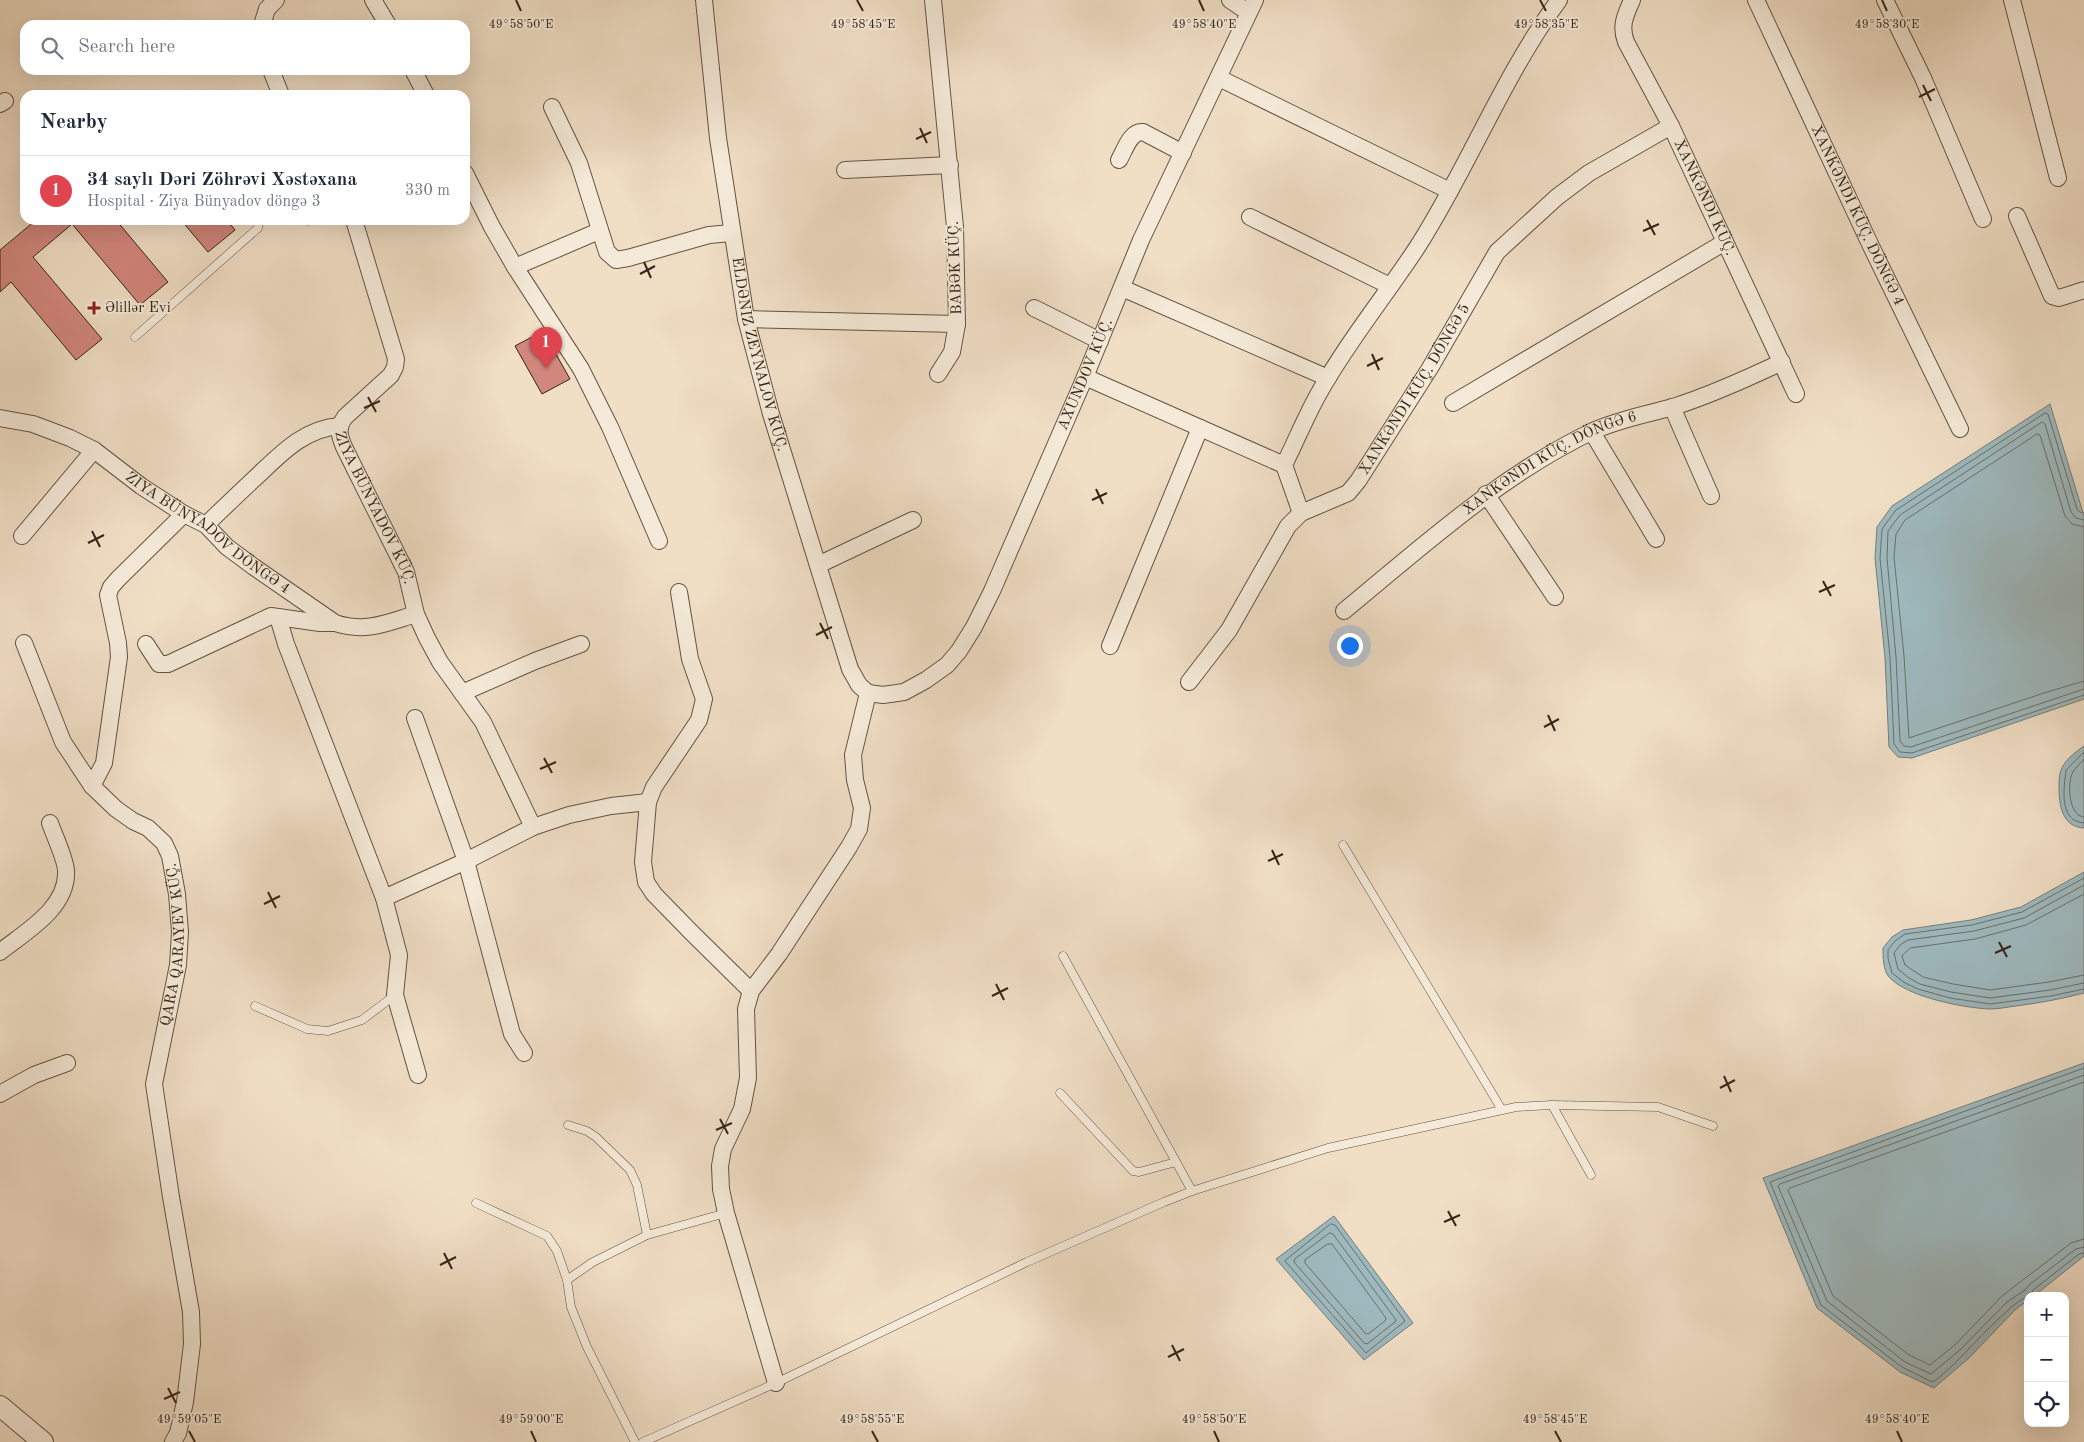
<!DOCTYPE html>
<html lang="en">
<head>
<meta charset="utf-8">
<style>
  :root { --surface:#fff; --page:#f2f2f3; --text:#1f2937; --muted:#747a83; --line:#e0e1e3; --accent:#8f2418 }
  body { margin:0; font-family:"Old Standard TT",serif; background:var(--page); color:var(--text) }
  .controls { position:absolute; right:15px; bottom:15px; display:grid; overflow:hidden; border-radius:10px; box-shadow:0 5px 20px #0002 }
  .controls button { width:45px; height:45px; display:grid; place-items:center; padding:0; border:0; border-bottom:1px solid var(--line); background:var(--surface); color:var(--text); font:25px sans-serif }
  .you { position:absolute; left:1349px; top:645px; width:18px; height:18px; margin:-12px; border:4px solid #fff; border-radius:50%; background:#1a73e8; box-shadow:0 0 0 8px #1a73e833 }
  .badge { display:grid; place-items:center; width:32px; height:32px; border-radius:50%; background:var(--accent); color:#fff; font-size:16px; font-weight:700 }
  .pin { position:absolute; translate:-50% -41px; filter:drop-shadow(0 1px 2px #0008) }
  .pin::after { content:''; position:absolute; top:26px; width:18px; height:15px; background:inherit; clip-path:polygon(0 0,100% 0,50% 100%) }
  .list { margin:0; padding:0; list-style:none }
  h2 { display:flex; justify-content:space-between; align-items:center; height:65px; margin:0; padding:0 20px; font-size:21px }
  h2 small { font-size:16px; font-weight:400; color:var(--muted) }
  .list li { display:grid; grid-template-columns:32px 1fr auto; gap:15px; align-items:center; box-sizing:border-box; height:70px; padding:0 20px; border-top:1px solid var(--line) }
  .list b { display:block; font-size:19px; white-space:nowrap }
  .list p { margin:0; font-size:16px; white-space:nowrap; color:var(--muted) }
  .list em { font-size:16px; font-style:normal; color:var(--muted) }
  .icon { flex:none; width:28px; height:28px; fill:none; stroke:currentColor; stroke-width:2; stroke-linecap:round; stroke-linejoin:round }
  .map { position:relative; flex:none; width:2084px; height:1442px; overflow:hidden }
  .search { position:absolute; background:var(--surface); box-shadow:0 5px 20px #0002; left:20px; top:20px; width:450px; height:55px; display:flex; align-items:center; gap:12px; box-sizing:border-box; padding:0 18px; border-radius:15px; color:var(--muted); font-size:19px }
  .panel { position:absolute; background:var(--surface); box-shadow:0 5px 20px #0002; left:20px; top:90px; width:450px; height:135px; border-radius:15px }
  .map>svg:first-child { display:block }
  .water { fill:#9eb9be; stroke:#747e7c }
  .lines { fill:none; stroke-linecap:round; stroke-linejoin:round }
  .shore { stroke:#69706b; stroke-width:1 }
  .building { fill:#d2877d; stroke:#342618 }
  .service-casing { stroke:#635443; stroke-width:9 }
  .minor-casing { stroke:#635443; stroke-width:18 }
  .tertiary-casing { stroke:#635443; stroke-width:22 }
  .service { stroke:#f5ead9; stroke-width:8 }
  .minor { stroke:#f5ead9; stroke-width:16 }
  .tertiary { stroke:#f5ead9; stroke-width:20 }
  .ticks { fill:none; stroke:#342618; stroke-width:2 }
  .poi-dot { fill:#8f2418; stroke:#f5ead9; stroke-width:2 }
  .labels { text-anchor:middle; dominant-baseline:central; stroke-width:4; stroke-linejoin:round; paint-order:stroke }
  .street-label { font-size:15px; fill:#342618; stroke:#f5ead9 }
  .poi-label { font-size:15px; fill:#342618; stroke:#f5ead9; text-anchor:start }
  .ticks-label { font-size:12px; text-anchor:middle; fill:#342618; stroke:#f5ead9; stroke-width:4; stroke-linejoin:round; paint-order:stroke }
</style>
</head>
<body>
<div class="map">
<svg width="2084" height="1442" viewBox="0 0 2084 1442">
  <rect width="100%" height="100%" fill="#f0dec5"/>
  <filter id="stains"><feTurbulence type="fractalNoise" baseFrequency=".004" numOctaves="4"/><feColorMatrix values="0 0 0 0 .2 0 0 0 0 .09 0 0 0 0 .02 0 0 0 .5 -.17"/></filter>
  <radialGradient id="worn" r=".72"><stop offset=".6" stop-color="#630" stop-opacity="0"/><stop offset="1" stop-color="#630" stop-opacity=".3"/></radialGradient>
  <g class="water">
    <path d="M 2050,404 L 2084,516 L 2084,699 L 1912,758 L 1898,757 L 1889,747 L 1885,658 L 1875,558 L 1877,527 L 1892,506 Z"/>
    <path d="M 2084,746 L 2084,828 C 2062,827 2059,805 2059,787 C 2059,782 2059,773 2062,768 C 2066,759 2077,751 2084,746 Z"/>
    <path d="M 2084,872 L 2084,993 C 2061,999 2039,1003 2016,1006 C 2008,1007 1998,1009 1990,1009 C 1964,1008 1907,997 1889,977 C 1883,970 1883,957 1883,948 L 1892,937 L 1903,930 L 1971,920 L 2021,907 Z"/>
    <path d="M 2084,1063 L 2084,1256 L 2034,1296 L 2028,1296 L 2028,1300 L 2015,1310 L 1969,1358 L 1934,1388 L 1900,1372 L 1817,1308 L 1763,1178 Z"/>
    <path d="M 1334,1216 L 1413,1323 L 1364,1360 L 1276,1259 Z"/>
  </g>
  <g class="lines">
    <g class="shore">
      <path d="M 2084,513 L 2080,512 L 2077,509 L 2048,414 L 2045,413 L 1896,510 L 1882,529 L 1880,558 L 1890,657 L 1894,744 L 1900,752 L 1912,753 L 2084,695"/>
      <path d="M 2084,520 L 2076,518 L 2071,512 L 2045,424 L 2042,422 L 1900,515 L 1888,531 L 1887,558 L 1896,657 L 1900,741 L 1904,746 L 1911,747 L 2084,689"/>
      <path d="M 2084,527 L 2072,524 L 2065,516 L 2040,435 L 2037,434 L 1905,520 L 1896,534 L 1894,557 L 1904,656 L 1909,738 L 2047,692 L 2084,681"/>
      <path d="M 2084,752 L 2066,770 C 2064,788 2058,821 2084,823"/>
      <path d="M 2084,759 C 2081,763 2076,767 2073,772 C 2067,782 2068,816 2084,817"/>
      <path d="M 2084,878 L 2022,912 L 1972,925 L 1905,934 L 1895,941 L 1888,950 L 1888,958 L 1892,973 L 1905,983 L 1918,989 L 1950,998 L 1990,1004 L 2051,996 L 2084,989"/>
      <path d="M 2084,885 L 2024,918 L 1974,931 L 1908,940 L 1900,945 L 1894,953 L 1898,969 L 1909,978 L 1920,984 L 1951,992 L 1990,998 L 2050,990 L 2084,983"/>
      <path d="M 2084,894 L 2026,925 L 1975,939 L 1910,948 L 1902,956 L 1905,965 L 1923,977 L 1953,984 L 1990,990 L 2049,982 L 2084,975"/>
      <path d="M 2084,1075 L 1780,1184 L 1778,1186 L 1827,1301 L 1905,1362 L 1931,1374 L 1961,1349 L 2007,1302 L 2025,1290 L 2029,1285 L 2076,1249 L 2084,1247"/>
      <path d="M 2084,1082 L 1790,1188 L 1788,1190 L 1833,1296 L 1909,1355 L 1930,1365 L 1956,1344 L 2002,1296 L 2071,1243 L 2084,1239"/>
      <path d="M 1331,1224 L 1335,1225 L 1405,1321 L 1366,1353 L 1285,1261 Z"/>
      <path d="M 1330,1233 L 1333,1234 L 1396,1320 L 1395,1322 L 1367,1344 L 1364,1343 L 1294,1262 L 1295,1259 Z"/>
      <path d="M 1328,1244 L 1332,1244 L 1386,1318 L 1385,1321 L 1368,1334 L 1365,1333 L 1305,1263 L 1305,1260 Z"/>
      <path d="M 2031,1296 L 2033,1290 L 2079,1254 L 2084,1253"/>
      <path d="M 2028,1297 C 2014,1298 1964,1355 1950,1368 C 1944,1372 1938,1380 1932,1382 L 1902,1367 L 1821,1305 L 1770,1182 L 2084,1068"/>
    </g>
  </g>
  <g class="building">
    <path d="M 36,220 L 116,220 L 168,282 L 140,305 L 72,224 L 33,257 L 102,339 L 76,360 L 11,282 L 0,292 L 0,250 Z"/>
    <path d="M 181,220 L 227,220 L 235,230 L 208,252 Z"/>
    <path d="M 543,331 L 570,379 L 542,394 L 515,346 Z"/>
  </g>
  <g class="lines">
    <defs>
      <g id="service">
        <path d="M 308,221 L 310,220"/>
        <path d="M 135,337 L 258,228 L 259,220"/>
        <path d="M 1343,845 L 1502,1110"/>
        <path d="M 1063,956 L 1192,1191"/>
        <path d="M 255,1006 L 307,1029 L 328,1031 L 362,1020 L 395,995"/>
        <path d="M 1060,1093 L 1133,1171 L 1139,1172 L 1176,1162"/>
        <path d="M 1552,1105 L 1591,1175"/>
        <path d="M 568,1125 L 587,1131 L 596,1137 L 630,1170 L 637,1185 L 647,1235"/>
        <path d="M 476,1203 L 547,1236 L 557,1251 L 567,1280 L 571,1307 L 587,1347 L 635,1442"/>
        <path d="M 567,1280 L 593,1262 L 647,1235 L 726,1213"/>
        <path d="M 643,1442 L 776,1383 L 1027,1262 L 1164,1202 L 1192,1191 L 1328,1148 L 1516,1107 L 1552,1105 L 1658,1107 L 1713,1126"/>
      </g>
      <g id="minor">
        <path d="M 373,0 L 388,25"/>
        <path id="s1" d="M 704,0 L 718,138 L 746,319 L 771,414 L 850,669 L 859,685 L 868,693"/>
        <path d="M 1230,0 L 1248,12"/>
        <path id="s2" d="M 1632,0 C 1625,16 1620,26 1626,42 L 1671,126 L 1796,394"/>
        <path id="s3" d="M 1756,0 L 1869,242 L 1960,429"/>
        <path d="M 1885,0 L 1923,78 L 1983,219"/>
        <path d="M 2012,0 L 2058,178"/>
        <path d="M 262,25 L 267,9 L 276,0"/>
        <path d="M 271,70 L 281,95"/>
        <path d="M 413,70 L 426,95"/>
        <path d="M 1219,78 L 1450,191"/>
        <path d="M 0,104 L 5,101"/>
        <path d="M 552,107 L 579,163 L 607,252 L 616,260 L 628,258 L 709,235 L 732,233"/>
        <path d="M 1119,160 C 1125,150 1130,131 1143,132 L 1183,153"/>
        <path d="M 845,170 L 950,165"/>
        <path d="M 465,173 L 492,227 L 515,267 L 581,369 L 610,427 L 659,541"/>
        <path d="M 2017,216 L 2052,296 L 2059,298 L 2084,290"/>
        <path d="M 1250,217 L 1390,286"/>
        <path id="s4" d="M 354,220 L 396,359 L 395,367 L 391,375 L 345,417 C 337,428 339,435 344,447 L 406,572 L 416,614 L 427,638 L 440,662 L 483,722 L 533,827"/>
        <path d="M 515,267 L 599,231"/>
        <path d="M 1122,288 L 1328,378"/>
        <path d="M 1034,308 L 1100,341"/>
        <path d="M 746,319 L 957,324 L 955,227 L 933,0"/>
        <path d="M 938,374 L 952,352 L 957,324"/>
        <path d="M 1085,377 L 1284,465"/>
        <path d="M 1453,403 L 1725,242"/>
        <path d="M 1672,407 L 1711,496"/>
        <path id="s5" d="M 0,418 L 33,424 L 70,438 L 94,450 L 141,486 L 184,514 L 206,525 L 227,547 L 254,567 L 335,623 C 366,633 386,623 416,614"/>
        <path d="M 1592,432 L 1656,539"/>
        <path d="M 1486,494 L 1555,597"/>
        <path d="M 1301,513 L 1284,465 C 1296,441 1306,416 1319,393 C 1348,341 1386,295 1418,246 C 1469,166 1503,76 1559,0"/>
        <path d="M 206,525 C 221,510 237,495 253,480 C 279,456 302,429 339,426"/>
        <path d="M 22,536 L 94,450"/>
        <path d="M 818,565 L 913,520"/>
        <path d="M 679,592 L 690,659 L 704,699 L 699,720 L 654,787 L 648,802 L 643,862 L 646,882 L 654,894 L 692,933 L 751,991"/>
        <path id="s6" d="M 1344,611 C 1423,546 1499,476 1593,431 C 1620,419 1644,415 1673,407 C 1711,395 1746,379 1782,362"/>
        <path d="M 278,617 L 286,644 L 384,898 L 399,955 L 395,995 L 418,1075"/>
        <path d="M 24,643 L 63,742 L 92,786"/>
        <path d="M 146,644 L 159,664 L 168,664 L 271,616 L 320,623 L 335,623"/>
        <path d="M 1110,646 L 1200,428"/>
        <path id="s7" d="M 1189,682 L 1229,630 L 1288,526 L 1301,513 L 1348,493 L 1358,481 L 1430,368 L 1497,252 L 1557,197 L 1589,173 L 1671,126"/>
        <path d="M 462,693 L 535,661 L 581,644"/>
        <path id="s8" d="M 868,693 L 883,695 L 904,692 L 926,680 L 947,665 L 959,651 L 974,627 L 992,591 L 1085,377 L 1141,240 L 1255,0"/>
        <path d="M 415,718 L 466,861 L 512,1034 L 524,1053"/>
        <path d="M 384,898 L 466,861 L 533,827 L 569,815 L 611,806 L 648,802"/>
        <path d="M 0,952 C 25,932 68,908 66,871 C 66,860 54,835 50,823"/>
        <path d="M 0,1094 L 34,1075 L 67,1063"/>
        <path d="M 776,1383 L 726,1213 L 721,1189 L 720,1166 L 723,1149 L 742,1109 L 748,1078 L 746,1009 L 751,991 L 779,954 L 849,847 L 859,829 L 862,808 L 855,780 L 853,755 L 868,693"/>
        <path id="s9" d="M 173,1442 L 178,1433 L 185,1402 L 192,1344 L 191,1312 L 171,1197 L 154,1084 L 178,965 L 180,932 L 177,894 L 170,856 L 164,843 L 148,828 L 133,821 L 116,809 L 92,786 L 104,763 L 119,657 L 118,643 L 108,595 L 111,587 L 118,579 L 184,514"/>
      </g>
      <path id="tertiary" d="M 0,1406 L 43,1442"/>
    </defs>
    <use href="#service" class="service-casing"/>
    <use href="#minor" class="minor-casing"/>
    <use href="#tertiary" class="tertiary-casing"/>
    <use href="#service" class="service"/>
    <use href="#minor" class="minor"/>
    <use href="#tertiary" class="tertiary"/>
  </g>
  <path class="ticks" d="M 516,0 L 521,11M 857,0 L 863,11M 1199,0 L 1204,11M 1540,0 L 1546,11M 1882,0 L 1887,11M 1923,85 L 1931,101M 1919,97 L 1935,89M 920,128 L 927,143M 916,139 L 931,132M 1647,220 L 1655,235M 1643,231 L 1659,224M 644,262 L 651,278M 640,274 L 655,266M 1372,354 L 1379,370M 1367,366 L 1383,358M 368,397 L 376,412M 364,408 L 380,401M 1096,489 L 1103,504M 1092,500 L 1107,493M 92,531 L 100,547M 88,543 L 104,535M 1823,581 L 1831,596M 1819,592 L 1835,585M 820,623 L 828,639M 816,635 L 832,627M 1548,715 L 1555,731M 1544,727 L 1559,719M 544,758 L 552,773M 540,769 L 556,762M 1272,850 L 1279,865M 1268,861 L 1283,854M 268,892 L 276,908M 264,904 L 280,896M 1999,942 L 2007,957M 1995,953 L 2011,946M 996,984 L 1004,1000M 992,996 L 1008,988M 1724,1076 L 1731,1092M 1720,1088 L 1735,1080M 720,1119 L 728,1134M 716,1130 L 732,1123M 1448,1211 L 1456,1226M 1444,1222 L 1460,1215M 444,1253 L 452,1269M 440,1265 L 456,1257M 1172,1345 L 1180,1361M 1168,1357 L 1184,1349M 168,1388 L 176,1403M 164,1399 L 180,1392M 189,1431 L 195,1442M 531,1431 L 536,1442M 872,1431 L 878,1442M 1214,1431 L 1219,1442M 1555,1431 L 1561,1442M 1897,1431 L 1902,1442"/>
  <path class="poi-dot" d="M91.5 300.5h5v5h5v5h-5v5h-5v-5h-5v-5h5z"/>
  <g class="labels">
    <g class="street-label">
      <text stroke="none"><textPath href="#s2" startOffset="218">XANKƏNDI KÜÇ.</textPath></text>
      <text stroke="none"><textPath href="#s3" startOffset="238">XANKƏNDI KÜÇ. DÖNGƏ 4</textPath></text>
      <text transform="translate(956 268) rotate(-92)">BABƏK KÜÇ.</text>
      <text stroke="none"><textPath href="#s1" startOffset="359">ELDƏNIZ ZEYNALOV KÜÇ.</textPath></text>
      <text stroke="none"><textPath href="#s8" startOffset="410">AXUNDOV KÜÇ.</textPath></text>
      <text stroke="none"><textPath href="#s7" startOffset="378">XANKƏNDI KÜÇ. DÖNGƏ 5</textPath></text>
      <text stroke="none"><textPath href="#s6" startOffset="255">XANKƏNDI KÜÇ. DÖNGƏ 6</textPath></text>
      <text stroke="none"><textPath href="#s4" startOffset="324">ZIYA BÜNYADOV KÜÇ.</textPath></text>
      <text stroke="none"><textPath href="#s5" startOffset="241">ZIYA BÜNYADOV DÖNGƏ 4</textPath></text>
      <text stroke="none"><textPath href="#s9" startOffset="505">QARA QARAYEV KÜÇ.</textPath></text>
    </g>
    <g class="poi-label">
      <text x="105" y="308">Əlillər Evi</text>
    </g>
  </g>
  <g class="ticks-label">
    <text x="521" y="28">49°58'50"E</text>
    <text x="863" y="28">49°58'45"E</text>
    <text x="1204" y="28">49°58'40"E</text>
    <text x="1887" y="28">49°58'30"E</text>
    <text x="1546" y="28">49°58'35"E</text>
    <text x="189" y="1423">49°59'05"E</text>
    <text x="531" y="1423">49°59'00"E</text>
    <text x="872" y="1423">49°58'55"E</text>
    <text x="1214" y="1423">49°58'50"E</text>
    <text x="1555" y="1423">49°58'45"E</text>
    <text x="1897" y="1423">49°58'40"E</text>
  </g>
  <rect width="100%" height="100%" filter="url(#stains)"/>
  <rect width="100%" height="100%" fill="url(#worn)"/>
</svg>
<div class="controls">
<button>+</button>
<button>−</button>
<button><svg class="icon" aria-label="locate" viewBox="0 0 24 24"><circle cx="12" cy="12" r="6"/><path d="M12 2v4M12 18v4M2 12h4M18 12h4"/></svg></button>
</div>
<div class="you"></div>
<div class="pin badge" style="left:546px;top:368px;background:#e0444e">1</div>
<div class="search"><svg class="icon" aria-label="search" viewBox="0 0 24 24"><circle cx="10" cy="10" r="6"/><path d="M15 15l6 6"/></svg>Search here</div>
<section class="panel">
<h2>Nearby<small></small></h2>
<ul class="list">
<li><span class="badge" style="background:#e0444e">1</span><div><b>34 saylı Dəri Zöhrəvi Xəstəxana</b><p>Hospital · Ziya Bünyadov döngə 3</p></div><em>330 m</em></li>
</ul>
</section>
</div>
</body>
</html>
